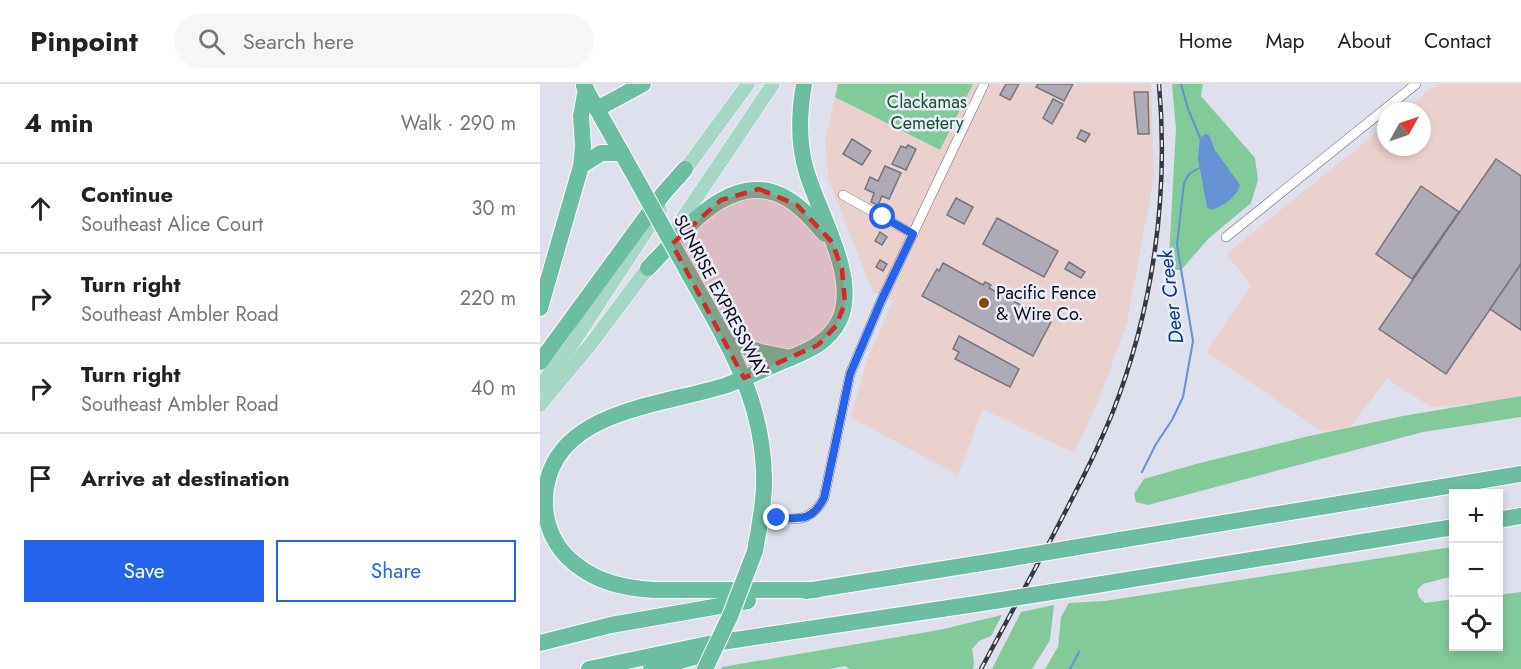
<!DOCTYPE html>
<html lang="en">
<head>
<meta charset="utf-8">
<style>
  :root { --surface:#fff; --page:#f6f6f6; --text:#222; --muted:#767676; --line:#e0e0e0; --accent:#2563eb }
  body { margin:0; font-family:Jost,sans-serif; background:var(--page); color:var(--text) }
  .controls { position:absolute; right:18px; bottom:18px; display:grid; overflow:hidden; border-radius:0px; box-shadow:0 3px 9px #0003 }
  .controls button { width:54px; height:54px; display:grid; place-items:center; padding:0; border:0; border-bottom:2px solid var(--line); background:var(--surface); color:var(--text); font:30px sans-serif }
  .compass { position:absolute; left:837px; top:18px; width:54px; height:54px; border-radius:50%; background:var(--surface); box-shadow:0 3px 9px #0003; rotate:50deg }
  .stop { position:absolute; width:18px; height:18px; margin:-14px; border:4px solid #2563eb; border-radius:50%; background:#fff }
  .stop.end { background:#2563eb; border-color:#fff; box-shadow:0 2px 6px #0008 }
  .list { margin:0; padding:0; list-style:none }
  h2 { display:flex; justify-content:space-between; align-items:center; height:78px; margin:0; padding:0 24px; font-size:26px }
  h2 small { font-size:20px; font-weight:400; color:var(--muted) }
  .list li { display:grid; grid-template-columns:39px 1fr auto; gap:18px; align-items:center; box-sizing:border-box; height:90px; padding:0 24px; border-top:2px solid var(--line) }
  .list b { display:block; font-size:22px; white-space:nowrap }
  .list p { margin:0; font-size:20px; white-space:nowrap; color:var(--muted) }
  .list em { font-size:20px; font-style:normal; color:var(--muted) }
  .actions { display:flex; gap:12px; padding:18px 24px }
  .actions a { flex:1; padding:14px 0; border:2px solid var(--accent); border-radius:0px; text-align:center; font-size:21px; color:var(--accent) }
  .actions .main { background:var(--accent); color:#fff }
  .icon { flex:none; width:33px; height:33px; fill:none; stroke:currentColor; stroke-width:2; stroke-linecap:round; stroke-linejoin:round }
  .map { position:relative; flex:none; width:981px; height:585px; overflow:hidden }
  header { display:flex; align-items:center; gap:36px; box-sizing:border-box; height:84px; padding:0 30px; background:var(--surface); border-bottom:2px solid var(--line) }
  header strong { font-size:28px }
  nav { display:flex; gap:33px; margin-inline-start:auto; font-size:21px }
  .search { width:420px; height:54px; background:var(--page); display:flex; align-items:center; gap:15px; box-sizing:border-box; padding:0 21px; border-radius:33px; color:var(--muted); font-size:22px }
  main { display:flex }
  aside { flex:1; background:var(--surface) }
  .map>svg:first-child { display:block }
  .industrial { fill:#ebd1cd }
  .green { fill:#83ca9b }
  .water { fill:#6691d3 }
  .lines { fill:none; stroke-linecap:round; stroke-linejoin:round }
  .stream { stroke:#6691d3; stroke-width:2 }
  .building { fill:#aeabb6; stroke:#77747e; stroke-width:1.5 }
  .street-casing { stroke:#676a74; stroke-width:10 }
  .primary-casing { stroke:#fff; stroke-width:15 }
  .highway-casing { stroke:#fff; stroke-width:18 }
  .street { stroke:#fff; stroke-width:9 }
  .primary { stroke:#a7d8c7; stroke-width:14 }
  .highway { stroke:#6cbea2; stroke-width:16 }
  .rail-casing { stroke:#37393e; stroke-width:4.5 }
  .rail { stroke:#ebeefa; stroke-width:2; stroke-dasharray:7; stroke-linecap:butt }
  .highway-bridge-casing { stroke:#fff; stroke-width:18; stroke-linecap:butt }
  .highway-bridge { stroke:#6cbea2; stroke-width:16 }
  .route { stroke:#2563eb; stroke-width:8 }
  .marked { fill:#d62828; fill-opacity:0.2; stroke:#d62828; stroke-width:4.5; stroke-dasharray:12 8; stroke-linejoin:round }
  .poi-dot { fill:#864809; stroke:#ebeefa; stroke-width:2 }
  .labels { text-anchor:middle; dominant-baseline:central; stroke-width:5; stroke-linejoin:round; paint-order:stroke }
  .park-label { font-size:18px; fill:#175331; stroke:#ebeefa }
  .poi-label { font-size:18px; fill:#0b0c10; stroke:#ebeefa; text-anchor:start }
  .street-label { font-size:18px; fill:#0b0c10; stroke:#ebeefa }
  .water-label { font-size:20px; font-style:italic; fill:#053c89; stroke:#ebeefa }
</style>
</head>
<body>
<header>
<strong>Pinpoint</strong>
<div class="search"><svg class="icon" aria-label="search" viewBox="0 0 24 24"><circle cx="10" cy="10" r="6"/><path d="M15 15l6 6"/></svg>Search here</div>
<nav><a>Home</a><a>Map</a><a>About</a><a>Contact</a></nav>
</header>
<main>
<aside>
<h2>4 min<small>Walk · 290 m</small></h2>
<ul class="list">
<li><svg class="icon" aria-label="ahead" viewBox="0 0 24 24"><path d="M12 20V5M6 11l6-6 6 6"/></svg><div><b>Continue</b><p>Southeast Alice Court</p></div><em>30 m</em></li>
<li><svg class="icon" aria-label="right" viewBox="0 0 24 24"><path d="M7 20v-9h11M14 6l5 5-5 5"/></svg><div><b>Turn right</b><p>Southeast Ambler Road</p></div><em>220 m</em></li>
<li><svg class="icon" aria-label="right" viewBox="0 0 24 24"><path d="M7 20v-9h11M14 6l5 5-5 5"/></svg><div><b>Turn right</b><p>Southeast Ambler Road</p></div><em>40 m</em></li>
<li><svg class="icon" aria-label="arrive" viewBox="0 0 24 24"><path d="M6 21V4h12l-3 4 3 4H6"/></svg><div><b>Arrive at destination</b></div></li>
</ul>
<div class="actions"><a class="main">Save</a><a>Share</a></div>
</aside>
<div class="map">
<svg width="981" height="585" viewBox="0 0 981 585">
  <rect width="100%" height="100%" fill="#dee1ed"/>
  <g class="industrial">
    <path d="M 433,0 L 611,0 L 614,92 L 587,239 L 560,313 L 534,369 L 443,325 L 418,391 L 310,333 L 328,273 L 353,217 L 333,208 L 288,95 L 285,57 L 295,13 L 399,66 Z"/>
    <path d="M 897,0 L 981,0 L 981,311 L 950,318 L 891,323 L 847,295 L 810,343 L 781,347 L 666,268 L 711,201 L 686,170 L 846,41 L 846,63 L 882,63 L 882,27 L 863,27 Z"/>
  </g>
  <g class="green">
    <path d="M 298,0 L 433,0 L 400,66 L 295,13 Z"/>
    <path d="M 632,0 L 663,0 L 661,12 L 715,74 L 718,96 L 711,119 L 668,155 L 641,186 L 633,186 L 629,174 L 636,45 Z"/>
    <path d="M 981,312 L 981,333 L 883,348 L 608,421 L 596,418 L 594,410 L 604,395 L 656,380 L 765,353 L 863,332 Z"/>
    <path d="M 912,463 L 913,464 L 913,492 L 883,500 L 877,506 L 879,513 L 885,519 L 913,515 L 914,562 L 958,562 L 959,511 L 981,508 L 981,585 L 505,585 L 518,563 L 521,533 L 529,519 L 565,517 Z"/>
    <path d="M 514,521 L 510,556 L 492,585 L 452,585 L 481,528 Z"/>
    <path d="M 462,531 L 451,552 L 439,557 L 432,565 L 434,577 L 433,585 L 310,585 L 305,582 L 289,585 L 181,585 L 182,583 L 399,546 Z"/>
  </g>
  <path class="water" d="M 666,50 L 669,51 L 675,66 L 700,101 C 698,112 682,123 671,126 L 667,123 L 658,75 L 660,54 Z"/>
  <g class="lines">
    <g class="stream">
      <path d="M 641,0 L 648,25 L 661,56"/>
      <path d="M 602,388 L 616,360 L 632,336 L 643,313 L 653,257 L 637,161 L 644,99 L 649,90 L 659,84"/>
      <path d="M 530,585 L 539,568"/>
    </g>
  </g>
  <g class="building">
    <path d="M 466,0 L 479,0 L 470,16 L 460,11 Z"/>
    <path d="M 498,0 L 533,0 L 524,17 L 496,3 Z"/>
    <path d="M 594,8 L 608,8 L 609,50 L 598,50 Z"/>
    <path d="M 513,15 L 523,20 L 512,40 L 503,34 Z"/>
    <path d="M 541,46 L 550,50 L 545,58 L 537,54 Z"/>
    <path d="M 312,55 L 331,67 L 322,81 L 303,70 Z"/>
    <path d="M 368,61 L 376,65 L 366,86 L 352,80 L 361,62 L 366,64 Z"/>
    <path d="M 956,75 L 981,92 L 981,180 L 906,290 L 839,245 Z"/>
    <path d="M 345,82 L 361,89 L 349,115 L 342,112 L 338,121 L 331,118 L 334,109 L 325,105 L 330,93 L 338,97 Z"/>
    <path d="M 881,102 L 919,128 L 872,195 L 836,170 Z"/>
    <path d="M 416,114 L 433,123 L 424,140 L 407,131 Z"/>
    <path d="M 457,134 L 518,167 L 504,193 L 443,160 Z"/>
    <path d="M 340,148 L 347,153 L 342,161 L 335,157 Z"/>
    <path d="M 340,176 L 347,180 L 343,187 L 336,183 Z"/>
    <path d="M 529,178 L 545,188 L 541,194 L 525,185 Z"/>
    <path d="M 403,179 L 443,201 L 445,198 L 451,201 L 449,204 L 492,227 L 494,224 L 498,226 L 496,230 L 511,238 L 493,272 L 382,212 L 397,185 L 399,187 Z"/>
    <path d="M 981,180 L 981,246 L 950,225 Z"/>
    <path d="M 419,252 L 479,285 L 470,303 L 415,275 L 419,268 L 413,265 Z"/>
  </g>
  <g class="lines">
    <defs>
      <g id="street">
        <path d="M 303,111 L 373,150"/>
        <path d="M 686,153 L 876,0"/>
        <path d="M 222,433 C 248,435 270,442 284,414 L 310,290 L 341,217 L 444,0"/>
      </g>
      <g id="primary">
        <path d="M 139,94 L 208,0"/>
        <path d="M 130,153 L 233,0"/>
        <path d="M 0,302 L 33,259 L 120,126"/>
        <path d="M 0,321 L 50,261 L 114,176"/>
      </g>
      <g id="highway">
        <path d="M 264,0 C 259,28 258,58 266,86 C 278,129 320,194 299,237 C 287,261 264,268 241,278 C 223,286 205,294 187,301 C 124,322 8,325 5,415 C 4,440 15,464 34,479 C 58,499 85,504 114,506 L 276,506"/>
        <path d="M 44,2 L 98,98"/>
        <path d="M 57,25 L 103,0"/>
        <path d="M 41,82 L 61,69 L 82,69"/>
        <path d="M 108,184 C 143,149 192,81 248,115 C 263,124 274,138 285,150"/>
        <path d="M 149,190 C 188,260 226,319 224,403 C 223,425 219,445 215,467"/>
        <path d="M 0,224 L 41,82 L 43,62 L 41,32 L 46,5"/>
        <path d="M 185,256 L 221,268 L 251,274"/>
        <path d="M 0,278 L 123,110 L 145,85"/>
        <path d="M 958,436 L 981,432"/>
        <path d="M 580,456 L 981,390"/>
        <path d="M 556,501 L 914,443"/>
        <path d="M 266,507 L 467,475"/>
        <path d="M 0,559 L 71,541 L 208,517"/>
        <path d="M 49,585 L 168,560 L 442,519"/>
        <path d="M 111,585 L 158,572"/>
      </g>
    </defs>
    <use href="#street" class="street-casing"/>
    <use href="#primary" class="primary-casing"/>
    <use href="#highway" class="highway-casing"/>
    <use href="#street" class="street"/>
    <use href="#primary" class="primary"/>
    <use href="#highway" class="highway"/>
    <defs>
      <path id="rail" d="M 441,585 C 464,542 487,500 510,457 C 532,415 554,374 572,330 C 613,226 629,112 619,0"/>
    </defs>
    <use href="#rail" class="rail-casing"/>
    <use href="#rail" class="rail"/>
    <defs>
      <g id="highway-bridge">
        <path d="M 98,98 L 149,190"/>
        <path d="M 467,475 L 580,456"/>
        <path d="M 442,519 L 556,501"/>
        <path d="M 165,585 L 191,530 L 215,467"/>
      </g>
    </defs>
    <use href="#highway-bridge" class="highway-bridge-casing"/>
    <use href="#highway-bridge" class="highway-bridge"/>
  </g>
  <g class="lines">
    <path class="route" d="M 237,434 C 261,435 272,437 284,414 L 310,290 L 341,217 L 373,150 L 343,133"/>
  </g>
  <path class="marked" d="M 219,105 L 257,121 L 292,158 L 302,185 L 305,219 L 296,242 L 278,261 L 204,294 L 132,160 L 181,116 Z"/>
  <circle class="poi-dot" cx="444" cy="219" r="6"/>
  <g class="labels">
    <g class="park-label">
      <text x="387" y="18">Clackamas<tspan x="387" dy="21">Cemetery</tspan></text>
    </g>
    <g class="poi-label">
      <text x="456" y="209">Pacific Fence<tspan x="456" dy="21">&amp; Wire Co.</tspan></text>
    </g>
    <g class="street-label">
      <text transform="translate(181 212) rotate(62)">SUNRISE EXPRESSWAY</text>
    </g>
    <g class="water-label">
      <text transform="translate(631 213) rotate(-97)">Deer Creek</text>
    </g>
  </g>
</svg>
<div class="controls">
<button>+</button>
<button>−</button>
<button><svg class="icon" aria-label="locate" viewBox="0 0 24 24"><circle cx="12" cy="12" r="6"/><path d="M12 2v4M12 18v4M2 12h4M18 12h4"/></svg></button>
</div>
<svg class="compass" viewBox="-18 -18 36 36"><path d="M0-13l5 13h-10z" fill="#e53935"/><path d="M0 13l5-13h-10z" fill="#767676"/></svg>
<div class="stop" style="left:343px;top:133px"></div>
<div class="stop end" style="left:237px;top:434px"></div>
</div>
</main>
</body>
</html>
